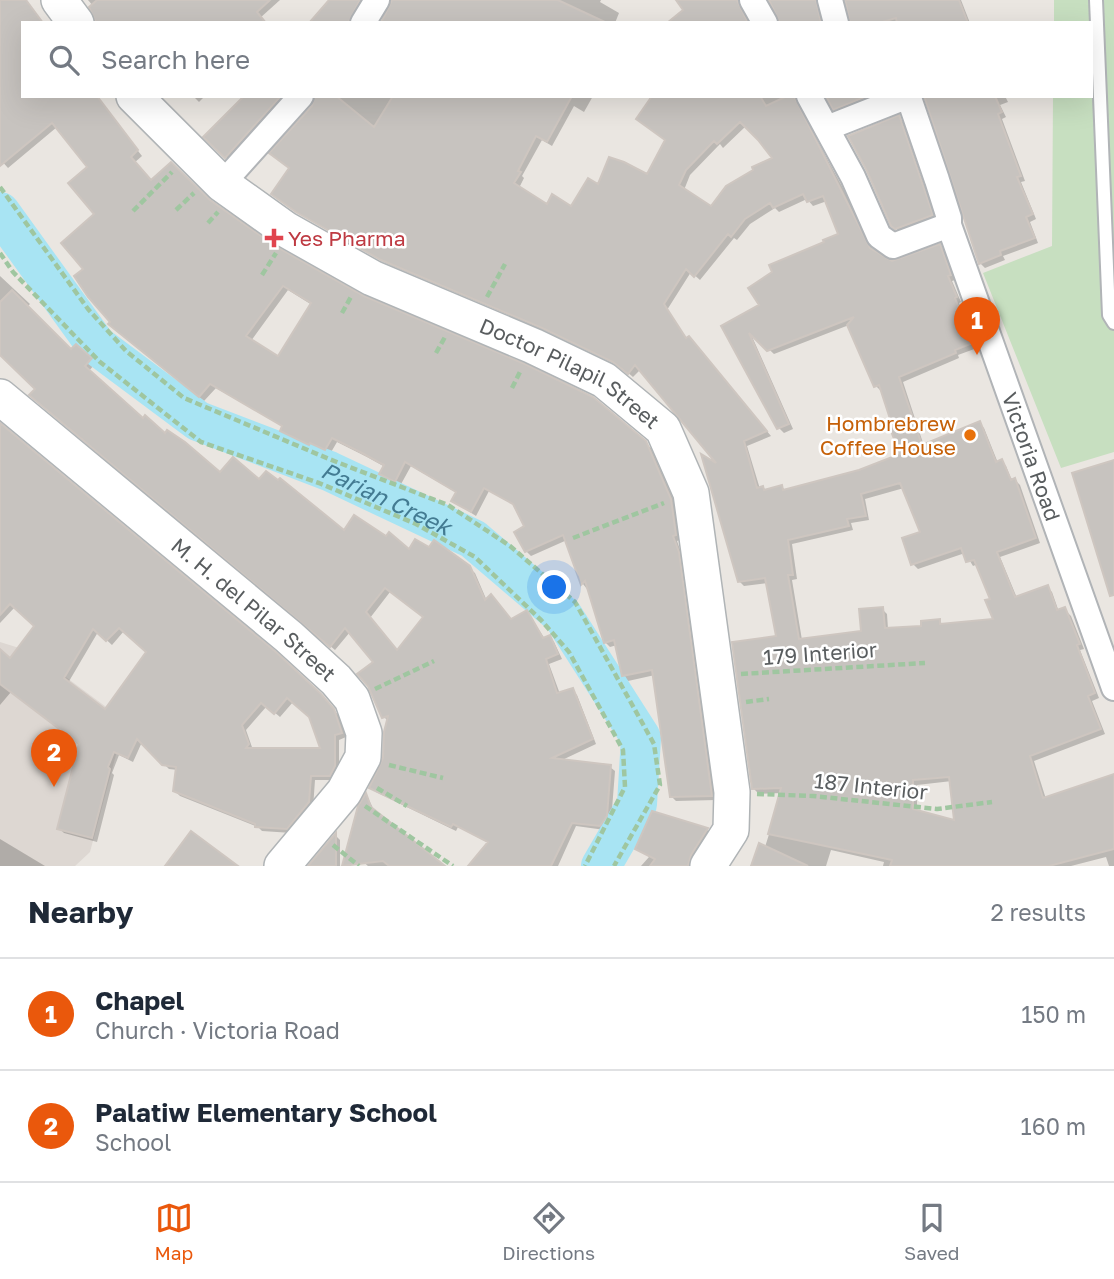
<!DOCTYPE html>
<html lang="en">
<head>
<meta charset="utf-8">
<style>
  :root { --surface:#fff; --page:#f6f6f7; --text:#1f2937; --muted:#747a83; --line:#e0e1e3; --accent:#ea580c }
  body { margin:0; font-family:"Golos Text",sans-serif; background:var(--page); color:var(--text) }
  .you { position:absolute; left:555px; top:588px; width:24px; height:24px; margin:-18px; border:5px solid #fff; border-radius:50%; background:#1a73e8; box-shadow:0 0 0 10px #1a73e833 }
  .badge { display:grid; place-items:center; width:46px; height:46px; border-radius:50%; background:var(--accent); color:#fff; font-size:23px; font-weight:700 }
  .pin { position:absolute; translate:-50% -58px; filter:drop-shadow(0 2px 4px #0008) }
  .pin::after { content:''; position:absolute; top:37px; width:24px; height:21px; background:inherit; clip-path:polygon(0 0,100% 0,50% 100%) }
  .list { margin:0; padding:0; list-style:none }
  h2 { display:flex; justify-content:space-between; align-items:center; height:91px; margin:0; padding:0 28px; font-size:30px }
  h2 small { font-size:23px; font-weight:400; color:var(--muted) }
  .list li { display:grid; grid-template-columns:46px 1fr auto; gap:21px; align-items:center; box-sizing:border-box; height:112px; padding:0 28px; border-top:2px solid var(--line) }
  .list b { display:block; font-size:26px; white-space:nowrap }
  .list p { margin:0; font-size:23px; white-space:nowrap; color:var(--muted) }
  .list em { font-size:23px; font-style:normal; color:var(--muted) }
  .icon { flex:none; width:38px; height:38px; fill:none; stroke:currentColor; stroke-width:2; stroke-linecap:round; stroke-linejoin:round }
  .map { position:relative; flex:none; width:1114px; height:866px; overflow:hidden }
  .search { position:absolute; background:var(--surface); box-shadow:0 7px 28px #0002; left:21px; right:21px; top:21px; height:77px; display:flex; align-items:center; gap:18px; box-sizing:border-box; padding:0 24px; border-radius:0px; color:var(--muted); font-size:26px }
  .sheet { height:315px; background:var(--surface) }
  nav { display:flex; justify-content:space-around; align-items:center; box-sizing:border-box; height:98px; border-top:2px solid var(--line); background:var(--surface); font-size:19px; color:var(--muted) }
  nav a { display:grid; justify-items:center; gap:4px }
  nav .on { color:var(--accent) }
  .map>svg:first-child { display:block }
  .education { fill:#ddd7d2 }
  .green { fill:#c7dfc0 }
  .shadow { fill:#0003; fill-rule:evenodd }
  .lines { fill:none; stroke-linecap:round; stroke-linejoin:round }
  .river { stroke:#a8e4f3; stroke-width:40 }
  .building { fill:#c7c3bf; stroke:#cec6c0; stroke-width:2; fill-rule:evenodd }
  .lane-casing { stroke:#b1b4b7; stroke-width:16 }
  .street-casing { stroke:#b1b4b7; stroke-width:28 }
  .secondary-casing { stroke:#b0b4b6; stroke-width:38 }
  .path { stroke:#9fc6a0; stroke-width:4.5; stroke-dasharray:7 3.5; stroke-linecap:butt }
  .lane { stroke:#fff; stroke-width:12 }
  .street { stroke:#fff; stroke-width:24 }
  .secondary { stroke:#fff; stroke-width:35 }
  .health-dot { fill:#e0444e; stroke:#fff; stroke-width:2.5 }
  .food-dot { fill:#e8710a; stroke:#fff; stroke-width:2.5 }
  .labels { text-anchor:middle; dominant-baseline:central; stroke-width:5; stroke-linejoin:round; paint-order:stroke }
  .health-label { font-size:21px; fill:#be3a42; stroke:#fff; text-anchor:start }
  .street-label { font-size:21px; fill:#595d5f; stroke:#fff }
  .food-label { font-size:21px; fill:#c56008; stroke:#fff; text-anchor:end }
  .water-label { font-size:23px; font-style:italic; fill:#437b92; stroke:#fff }
</style>
</head>
<body>
<div class="map">
<svg width="1114" height="866" viewBox="0 0 1114 866">
  <rect width="100%" height="100%" fill="#eae6e1"/>
  <path class="education" d="M 0,642 L 32,652 L 125,721 L 90,852 L 75,866 L 0,866 Z"/>
  <path class="green" d="M 1054,0 L 1114,0 L 1114,452 L 1061,468 L 983,273 L 1052,246 L 1053,96 L 1091,96 L 1091,23 L 1054,23 Z"/>
  <g class="shadow">
    <path d="M 0,0 L 25,0 L 23,23 L 23,96 L 95,96 L 142,156 L 134,163 L 152,182 L 209,202 L 274,248 L 363,298 L 645,443 L 651,448 L 676,505 L 680,540 L 677,541 L 683,558 L 716,800 L 676,801 L 671,796 L 655,675 L 628,681 L 623,676 L 617,645 L 610,647 L 605,642 L 588,587 L 587,589 L 583,584 L 567,540 L 531,556 L 526,551 L 526,527 L 516,506 L 489,491 L 476,516 L 453,501 L 457,493 L 411,466 L 400,486 L 381,474 L 385,467 L 367,457 L 337,442 L 330,454 L 315,446 L 314,448 L 287,435 L 282,430 L 284,427 L 216,388 L 204,401 L 115,329 L 85,270 L 97,214 L 89,167 L 57,127 L 8,168 L 0,159 ZM 288,290 L 312,305 L 279,359 L 251,341 Z"/>
    <path d="M 88,0 L 280,0 L 260,18 L 93,6 Z"/>
    <path d="M 330,0 L 369,0 L 355,23 L 313,23 Z"/>
    <path d="M 394,0 L 601,0 L 600,2 L 619,13 L 615,23 L 382,23 Z"/>
    <path d="M 679,0 L 743,0 L 741,7 L 749,23 L 670,23 L 692,5 Z"/>
    <path d="M 769,0 L 821,0 L 824,23 L 782,23 Z"/>
    <path d="M 845,0 L 961,0 L 970,23 L 851,23 Z"/>
    <path d="M 193,96 L 205,96 L 199,102 Z"/>
    <path d="M 246,96 L 290,96 L 231,162 L 206,137 Z"/>
    <path d="M 316,96 L 593,96 L 584,112 L 574,106 L 552,146 L 542,140 L 522,176 L 524,178 L 519,188 L 547,206 L 572,209 L 598,187 L 647,177 L 667,140 L 654,96 L 800,96 L 800,109 L 844,190 L 873,251 L 891,263 L 940,246 L 945,251 L 955,280 L 952,281 L 961,302 L 959,303 L 977,348 L 958,355 L 959,358 L 903,382 L 924,446 L 979,423 L 984,428 L 998,463 L 1001,462 L 1006,466 L 1012,481 L 1015,480 L 1020,485 L 1040,543 L 1000,557 L 1017,598 L 1047,587 L 1052,592 L 1059,612 L 1066,611 L 1071,616 L 1084,649 L 1080,650 L 1099,698 L 1092,701 L 1105,734 L 1034,761 L 1046,799 L 1114,776 L 1114,866 L 1109,866 L 1106,857 L 1071,866 L 883,866 L 884,862 L 831,850 L 826,866 L 753,866 L 760,845 L 765,847 L 782,793 L 759,794 L 754,789 L 778,637 L 768,583 L 744,586 L 739,581 L 722,469 L 641,369 L 633,377 L 620,366 L 548,332 L 388,264 L 303,216 L 278,199 ZM 746,126 L 775,159 L 711,208 L 684,190 L 690,175 L 720,144 L 723,148 ZM 807,199 L 813,206 L 827,201 L 840,234 L 826,243 L 762,305 L 724,327 L 779,428 L 784,433 L 793,429 L 750,332 L 774,354 L 849,325 L 876,386 L 881,391 L 883,390 L 902,455 L 860,472 L 786,491 L 781,487 L 766,491 L 760,489 L 747,446 L 771,436 L 693,343 L 687,339 L 667,310 L 691,272 L 700,280 L 734,238 L 737,240 L 750,224 L 775,208 L 779,212 ZM 904,488 L 922,533 L 913,564 L 918,569 L 965,553 L 973,566 L 978,564 L 992,600 L 995,620 L 944,625 L 939,621 L 923,627 L 888,629 L 887,614 L 882,609 L 863,632 L 802,640 L 792,580 L 797,579 L 792,544 L 853,530 L 851,523 L 869,520 L 865,499 ZM 952,781 L 956,823 L 917,812 L 917,785 Z"/>
    <path d="M 828,96 L 883,96 L 840,113 Z"/>
    <path d="M 926,96 L 1005,96 L 1008,102 L 1000,105 L 1006,117 L 1002,119 L 1025,181 L 1021,182 L 1036,219 L 1030,222 L 1038,243 L 1003,256 L 1005,260 L 985,268 L 980,263 Z"/>
    <path d="M 899,118 L 903,122 L 936,220 L 901,233 L 892,225 Z"/>
    <path d="M 0,276 L 30,304 L 27,307 L 71,351 L 76,346 L 95,364 L 88,372 L 143,421 L 220,474 L 260,481 L 345,533 L 469,568 L 475,573 L 487,601 L 511,620 L 527,612 L 545,639 L 550,637 L 554,642 L 562,659 L 549,664 L 560,694 L 572,690 L 577,695 L 596,744 L 560,761 L 610,767 L 615,771 L 611,822 L 605,830 L 576,826 L 558,866 L 470,866 L 489,843 L 458,827 L 456,831 L 376,792 L 371,788 L 385,759 L 388,721 L 384,717 L 376,663 L 350,632 L 335,650 L 36,400 L 37,389 L 0,353 ZM 390,592 L 425,618 L 397,652 L 370,618 Z"/>
    <path d="M 0,425 L 326,701 L 339,716 L 346,737 L 339,740 L 339,772 L 335,780 L 315,780 L 313,808 L 292,833 L 262,831 L 258,827 L 180,796 L 175,791 L 178,770 L 169,769 L 142,742 L 133,762 L 119,755 L 112,773 L 114,775 L 97,842 L 64,833 L 59,828 L 80,745 L 11,692 L 0,705 L 0,652 L 11,661 L 36,626 L 15,607 L 0,623 ZM 124,631 L 148,652 L 105,712 L 68,683 L 98,632 L 112,645 ZM 293,702 L 311,717 L 323,750 L 253,750 L 246,730 L 267,706 L 280,717 Z"/>
    <path d="M 367,796 L 375,812 L 443,866 L 368,866 L 354,854 Z"/>
    <path d="M 653,813 L 707,830 L 712,834 L 694,866 L 641,866 L 649,857 L 637,848 Z"/>
    <path d="M 336,836 L 340,840 L 340,866 L 311,866 Z"/>
    <path d="M 0,839 L 45,866 L 0,866 Z"/>
  </g>
  <g class="lines">
    <path class="river" id="s1" d="M 0,212 L 96,345 L 198,421 L 329,471 L 473,539 L 563,616 L 641,738 L 637,804 L 601,866"/>
  </g>
  <g class="building">
    <path d="M 0,0 L 26,0 L 43,23 L 23,23 L 23,96 L 97,96 L 138,150 L 131,157 L 151,180 L 171,162 L 210,200 L 275,246 L 364,296 L 525,364 L 593,397 L 646,441 L 671,499 L 676,535 L 673,536 L 679,552 L 712,796 L 670,797 L 652,670 L 622,676 L 614,640 L 604,643 L 585,581 L 581,585 L 563,535 L 525,552 L 514,532 L 524,526 L 513,504 L 484,488 L 471,512 L 451,501 L 456,492 L 405,462 L 395,482 L 379,474 L 384,465 L 360,452 L 332,438 L 325,450 L 310,443 L 309,445 L 280,431 L 282,426 L 210,384 L 199,397 L 108,324 L 110,322 L 88,297 L 74,276 L 83,269 L 61,243 L 94,214 L 68,183 L 87,167 L 52,123 L 0,166 ZM 283,286 L 311,303 L 278,356 L 246,336 Z"/>
    <path d="M 97,0 L 270,0 L 257,12 L 266,23 L 96,23 L 89,7 Z"/>
    <path d="M 329,0 L 360,0 L 348,23 L 309,23 Z"/>
    <path d="M 392,0 L 558,0 L 607,23 L 381,23 Z"/>
    <path d="M 676,0 L 737,0 L 748,23 L 667,23 L 683,10 Z"/>
    <path d="M 769,0 L 816,0 L 821,23 L 780,23 Z"/>
    <path d="M 845,0 L 959,0 L 968,23 L 897,23 L 896,18 L 879,23 L 850,23 Z"/>
    <path d="M 244,96 L 281,96 L 225,158 L 203,137 Z"/>
    <path d="M 315,96 L 336,96 L 374,127 L 393,96 L 572,96 L 547,142 L 536,136 L 518,171 L 521,172 L 514,183 L 547,204 L 552,194 L 571,206 L 588,178 L 598,184 L 609,157 L 624,162 L 647,174 L 665,140 L 636,119 L 652,96 L 760,96 L 766,106 L 787,96 L 794,96 L 870,248 L 892,261 L 940,244 L 951,275 L 948,276 L 957,297 L 955,298 L 973,343 L 955,350 L 956,353 L 899,377 L 922,445 L 980,421 L 996,462 L 1002,459 L 1011,480 L 1015,478 L 1036,538 L 997,552 L 1015,597 L 1048,585 L 1057,610 L 1065,607 L 1080,644 L 1077,645 L 1095,693 L 1088,696 L 1101,729 L 1030,756 L 1043,798 L 1114,774 L 1114,849 L 1049,866 L 890,866 L 892,860 L 768,834 L 781,788 L 752,789 L 732,642 L 776,636 L 765,578 L 738,582 L 701,454 L 716,463 L 635,365 L 628,374 L 613,362 L 542,328 L 381,260 L 296,212 L 271,194 L 289,168 L 269,153 L 312,106 ZM 740,122 L 758,140 L 772,158 L 752,167 L 753,170 L 726,186 L 711,206 L 679,185 L 686,170 L 714,141 L 717,144 ZM 803,194 L 807,202 L 823,196 L 838,234 L 823,240 L 824,242 L 769,265 L 772,272 L 748,288 L 759,305 L 721,326 L 777,429 L 789,424 L 749,333 L 767,351 L 854,317 L 847,325 L 874,387 L 879,385 L 892,425 L 889,426 L 900,454 L 859,470 L 783,490 L 782,485 L 764,490 L 763,486 L 757,488 L 744,441 L 767,431 L 689,336 L 686,338 L 664,304 L 686,269 L 694,277 L 728,234 L 731,237 L 745,219 L 770,203 L 773,208 ZM 900,483 L 920,532 L 902,538 L 911,565 L 961,548 L 966,562 L 974,560 L 990,599 L 985,600 L 993,619 L 940,624 L 940,619 L 921,621 L 921,626 L 885,628 L 883,607 L 859,609 L 861,631 L 799,639 L 788,575 L 793,575 L 788,540 L 849,526 L 847,519 L 866,516 L 861,494 ZM 949,777 L 954,820 L 913,809 L 913,780 Z"/>
    <path d="M 826,96 L 867,96 L 833,110 Z"/>
    <path d="M 924,96 L 995,96 L 1002,112 L 998,114 L 1021,176 L 1017,177 L 1033,214 L 1026,217 L 1035,238 L 1000,251 L 1001,255 L 979,264 Z"/>
    <path d="M 899,115 L 933,215 L 895,229 L 891,226 L 867,171 L 848,136 Z"/>
    <path d="M 12,290 L 71,349 L 76,344 L 92,358 L 85,366 L 143,418 L 145,415 L 165,433 L 167,430 L 185,442 L 220,472 L 233,457 L 259,479 L 266,471 L 278,480 L 280,478 L 344,530 L 354,515 L 386,536 L 389,532 L 409,549 L 415,539 L 429,547 L 434,540 L 470,566 L 485,600 L 491,594 L 511,619 L 527,610 L 543,638 L 550,635 L 558,654 L 546,659 L 557,693 L 573,688 L 593,739 L 552,758 L 611,765 L 607,816 L 600,826 L 572,823 L 551,866 L 468,866 L 488,842 L 453,824 L 451,827 L 369,788 L 383,758 L 384,732 L 388,716 L 382,718 L 368,686 L 357,674 L 373,662 L 345,628 L 330,647 L 29,395 L 35,389 L 0,355 L 0,302 ZM 385,588 L 423,617 L 397,650 L 366,612 Z"/>
    <path d="M 0,423 L 276,652 L 321,694 L 334,709 L 342,733 L 335,735 L 335,766 L 330,776 L 311,776 L 309,802 L 287,829 L 255,827 L 255,824 L 173,791 L 176,767 L 162,765 L 137,739 L 128,758 L 114,752 L 108,767 L 110,769 L 92,838 L 57,829 L 79,744 L 0,684 L 0,649 L 10,658 L 34,626 L 10,604 L 0,615 ZM 119,628 L 146,652 L 105,709 L 64,678 L 93,629 L 106,641 ZM 287,698 L 309,717 L 320,748 L 246,748 L 249,744 L 242,725 L 261,703 L 274,714 Z"/>
    <path d="M 1114,460 L 1114,595 L 1110,596 L 1072,473 Z"/>
    <path d="M 366,793 L 371,807 L 445,866 L 389,866 L 383,861 L 342,866 L 358,806 Z"/>
    <path d="M 652,811 L 708,828 L 691,855 L 688,866 L 650,866 L 655,859 L 635,849 Z"/>
    <path d="M 191,831 L 238,866 L 165,866 Z"/>
    <path d="M 336,833 L 336,866 L 308,866 Z"/>
    <path d="M 759,843 L 808,866 L 751,866 Z"/>
  </g>
  <g class="lines">
    <defs>
      <path id="lane" d="M 1096,0 L 1109,315 L 1114,323"/>
      <g id="street">
        <path d="M 752,0 L 765,23"/>
        <path d="M 830,0 L 836,23"/>
        <path d="M 363,23 L 377,0"/>
        <path d="M 809,96 L 853,177 L 879,236 L 893,246 L 949,225"/>
        <path id="s2" d="M 827,128 L 903,98 L 909,98 L 937,180 L 949,218 L 949,225 L 1114,688"/>
        <path d="M 222,184 L 301,96"/>
      </g>
      <g id="secondary">
        <path d="M 59,0 L 76,23"/>
        <path id="s3" d="M 134,96 L 222,184 L 285,229 L 372,278 L 533,346 L 604,380 L 663,429 L 691,493 L 732,792 L 731,830 L 708,866"/>
        <path id="s4" d="M 0,397 L 289,637 L 336,680 L 352,699 L 364,733 L 363,757 L 344,792 L 282,866"/>
      </g>
    </defs>
    <use href="#lane" class="lane-casing"/>
    <use href="#street" class="street-casing"/>
    <use href="#secondary" class="secondary-casing"/>
    <g class="path">
      <path d="M 0,187 L 88,309 L 126,351 L 184,398 L 329,459 L 448,505 L 510,546 L 575,602 L 654,744 L 660,785 L 614,866"/>
      <path d="M 176,210 L 194,193"/>
      <path d="M 133,211 L 172,172"/>
      <path d="M 208,223 L 218,212"/>
      <path d="M 0,253 L 13,272 L 100,362 L 201,442 L 319,483 L 416,524 L 475,557 L 541,620 L 569,652 L 623,750 L 625,787 L 585,866"/>
      <path d="M 262,275 L 276,253"/>
      <path d="M 487,297 L 505,264"/>
      <path d="M 342,313 L 352,295"/>
      <path d="M 436,353 L 445,337"/>
      <path d="M 512,388 L 521,370"/>
      <path d="M 573,538 L 664,503"/>
      <path d="M 741,674 L 925,663"/>
      <path d="M 375,689 L 434,661"/>
      <path d="M 746,702 L 769,699"/>
      <path d="M 389,765 L 443,778"/>
      <path d="M 377,788 L 407,806"/>
      <path d="M 757,794 L 813,796 L 937,809 L 992,802"/>
      <path d="M 365,806 L 453,866"/>
      <path d="M 333,845 L 359,866"/>
    </g>
    <use href="#lane" class="lane"/>
    <use href="#street" class="street"/>
    <use href="#secondary" class="secondary"/>
  </g>
  <path class="health-dot" d="M270.5 227.5h7v7h7v7h-7v7h-7v-7h-7v-7h7z"/>
  <circle class="food-dot" cx="970" cy="435" r="7"/>
  <g class="labels">
    <g class="health-label">
      <text x="288" y="238">Yes Pharma</text>
    </g>
    <g class="street-label">
      <text stroke="none"><textPath href="#s3" startOffset="522">Doctor Pilapil Street</textPath></text>
      <text stroke="none"><textPath href="#s2" startOffset="467">Victoria Road</textPath></text>
      <text stroke="none"><textPath href="#s4" startOffset="331">M. H. del Pilar Street</textPath></text>
      <text transform="translate(820 653) rotate(-4)">179 Interior</text>
      <text transform="translate(871 786) rotate(6)">187 Interior</text>
    </g>
    <g class="food-label">
      <text x="956" y="423">Hombrebrew<tspan x="956" dy="24">Coffee House</tspan></text>
    </g>
    <g class="water-label">
      <text stroke="none"><textPath href="#s1" startOffset="495">Parian Creek</textPath></text>
    </g>
  </g>
</svg>
<div class="you"></div>
<div class="pin badge" style="left:977px;top:355px">1</div>
<div class="pin badge" style="left:54px;top:787px">2</div>
<div class="search"><svg class="icon" aria-label="search" viewBox="0 0 24 24"><circle cx="10" cy="10" r="6"/><path d="M15 15l6 6"/></svg>Search here</div>
</div>
<section class="sheet">
<h2>Nearby<small>2 results</small></h2>
<ul class="list">
<li><span class="badge">1</span><div><b>Chapel</b><p>Church · Victoria Road</p></div><em>150 m</em></li>
<li><span class="badge">2</span><div><b>Palatiw Elementary School</b><p>School</p></div><em>160 m</em></li>
</ul>
</section>
<nav>
<a class="on"><svg class="icon" aria-label="map" viewBox="0 0 24 24"><path d="M3 6l6-2 6 2 6-2v14l-6 2-6-2-6 2zM9 4v14M15 6v14"/></svg>Map</a>
<a><svg class="icon" aria-label="directions" viewBox="0 0 24 24"><path d="M12 3l9 9-9 9-9-9zM9 14v-3h6M13 9l2 2-2 2"/></svg>Directions</a>
<a><svg class="icon" aria-label="saved" viewBox="0 0 24 24"><path d="M7 4h10v16l-5-4-5 4z"/></svg>Saved</a>
</nav>
</body>
</html>
